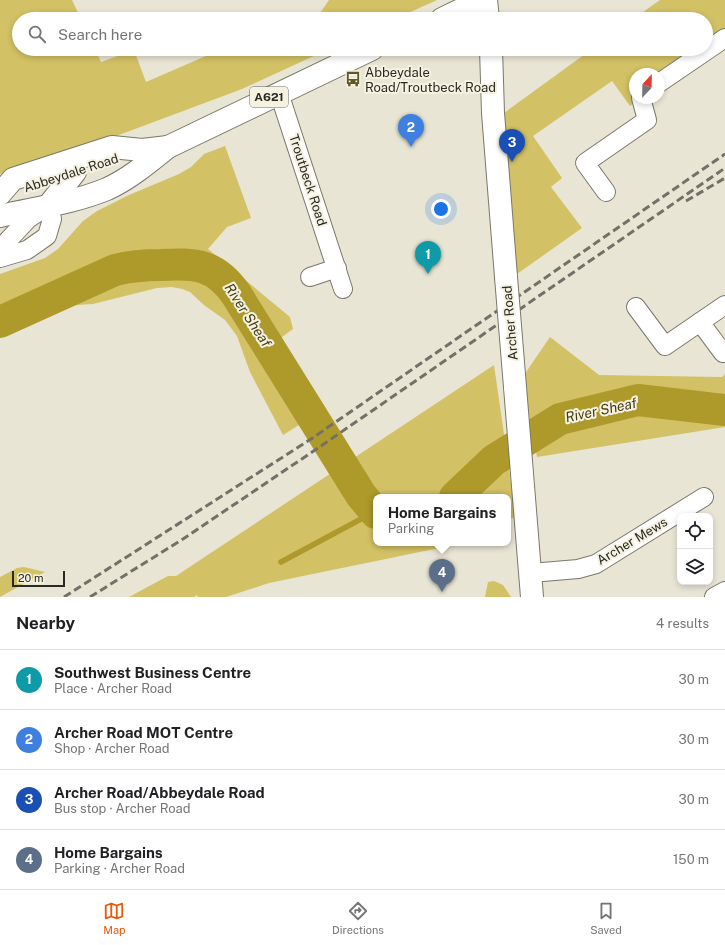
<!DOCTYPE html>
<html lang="en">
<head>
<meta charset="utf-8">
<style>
  :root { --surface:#fff; --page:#f6f6f6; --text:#202124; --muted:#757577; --line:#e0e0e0; --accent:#ea580c }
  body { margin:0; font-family:"Public Sans",sans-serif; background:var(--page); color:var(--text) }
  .controls { position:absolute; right:12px; bottom:12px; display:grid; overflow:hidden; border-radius:8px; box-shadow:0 2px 6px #0003 }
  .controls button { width:36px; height:36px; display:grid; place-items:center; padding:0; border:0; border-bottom:1px solid var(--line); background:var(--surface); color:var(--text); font:20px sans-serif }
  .compass { position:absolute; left:629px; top:68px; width:36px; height:36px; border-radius:50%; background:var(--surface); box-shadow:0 2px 6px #0003; rotate:22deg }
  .scale { position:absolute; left:12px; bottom:10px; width:53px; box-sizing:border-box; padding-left:4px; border:2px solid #2a2923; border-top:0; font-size:11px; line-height:14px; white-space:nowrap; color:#2a2923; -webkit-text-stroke:3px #f5f2e2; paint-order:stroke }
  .you { position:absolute; left:441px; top:209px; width:14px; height:14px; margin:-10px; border:3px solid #fff; border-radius:50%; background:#1a73e8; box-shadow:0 0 0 6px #1a73e833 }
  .badge { display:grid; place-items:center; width:26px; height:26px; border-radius:50%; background:var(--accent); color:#fff; font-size:13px; font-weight:700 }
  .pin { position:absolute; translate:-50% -33px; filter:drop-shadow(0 1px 2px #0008) }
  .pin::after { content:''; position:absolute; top:21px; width:14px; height:12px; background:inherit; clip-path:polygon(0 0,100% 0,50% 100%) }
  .popup { position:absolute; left:373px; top:494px; width:138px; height:52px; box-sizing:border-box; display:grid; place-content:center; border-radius:8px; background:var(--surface); filter:drop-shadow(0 1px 3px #0005); font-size:13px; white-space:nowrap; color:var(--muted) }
  .popup b { font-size:15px; color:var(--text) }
  .popup::after { content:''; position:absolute; left:50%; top:100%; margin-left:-8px; border:8px solid transparent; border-top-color:var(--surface) }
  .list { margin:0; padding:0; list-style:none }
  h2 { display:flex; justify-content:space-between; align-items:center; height:52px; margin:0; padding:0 16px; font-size:17px }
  h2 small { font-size:13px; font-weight:400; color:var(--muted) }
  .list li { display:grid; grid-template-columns:26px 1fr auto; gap:12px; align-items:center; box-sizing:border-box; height:60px; padding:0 16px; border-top:1px solid var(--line) }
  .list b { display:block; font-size:15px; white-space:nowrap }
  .list p { margin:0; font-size:13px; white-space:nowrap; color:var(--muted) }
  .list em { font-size:13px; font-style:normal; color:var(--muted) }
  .icon { flex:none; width:22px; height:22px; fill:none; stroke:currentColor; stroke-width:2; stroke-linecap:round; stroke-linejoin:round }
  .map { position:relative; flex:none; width:725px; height:597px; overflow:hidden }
  .search { position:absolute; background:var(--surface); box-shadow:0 2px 6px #0003; left:12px; right:12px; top:12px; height:44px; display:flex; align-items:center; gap:10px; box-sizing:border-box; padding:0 14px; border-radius:22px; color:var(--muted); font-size:15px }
  .sheet { height:292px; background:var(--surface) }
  nav { display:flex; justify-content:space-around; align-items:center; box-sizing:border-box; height:56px; border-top:1px solid var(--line); background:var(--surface); font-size:11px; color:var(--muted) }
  nav a { display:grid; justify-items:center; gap:2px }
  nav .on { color:var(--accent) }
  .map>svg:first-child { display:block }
  .green { fill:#d3c165 }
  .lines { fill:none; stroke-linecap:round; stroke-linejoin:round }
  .stream { stroke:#ae9a2b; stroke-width:5.5 }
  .river { stroke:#ae9a2b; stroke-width:32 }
  .street-casing { stroke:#7b7869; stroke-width:20 }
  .secondary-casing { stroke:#7b7869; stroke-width:24 }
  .primary-casing { stroke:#7b7869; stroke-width:24 }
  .street { stroke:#fff; stroke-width:18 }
  .secondary { stroke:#fff; stroke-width:22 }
  .primary { stroke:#fff; stroke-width:22 }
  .rail { stroke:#727067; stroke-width:3; stroke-dasharray:8 4; stroke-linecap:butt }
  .secondary-bridge-casing { stroke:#7b7869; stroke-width:24; stroke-linecap:butt }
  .secondary-bridge { stroke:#fff; stroke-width:22 }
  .labels { text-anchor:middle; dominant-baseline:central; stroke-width:4; stroke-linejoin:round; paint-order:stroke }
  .shield { fill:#f5f2e2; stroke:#67655c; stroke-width:1 }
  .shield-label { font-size:12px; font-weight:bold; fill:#2a2923 }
  .poi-label { font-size:13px; fill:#2a2923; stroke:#f5f2e2; text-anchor:start }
  .street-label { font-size:13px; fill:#2a2923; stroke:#f5f2e2 }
  .water-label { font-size:14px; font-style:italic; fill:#453d10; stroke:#f5f2e2 }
</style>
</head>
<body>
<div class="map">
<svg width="725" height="597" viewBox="0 0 725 597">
  <rect width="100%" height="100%" fill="#e8e5d5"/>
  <g class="green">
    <path d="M 0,0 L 72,0 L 81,19 L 19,19 L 19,49 L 95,49 L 101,62 L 134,50 L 146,82 L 222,49 L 329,49 L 242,89 L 36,166 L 0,174 Z"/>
    <path d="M 329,0 L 437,0 L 395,19 L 316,19 Z"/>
    <path d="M 660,0 L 725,0 L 725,39 L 659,74 L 635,74 L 635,98 L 641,98 L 630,106 L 612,81 L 533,136 L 562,178 L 551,187 L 582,228 L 517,274 L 504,113 L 592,49 L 706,49 L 706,19 L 633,19 Z"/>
    <path d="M 225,146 L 251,218 L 227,227 L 208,249 L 290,317 L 293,329 L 282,337 L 260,348 L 257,351 L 268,364 L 271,364 L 276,373 L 294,393 L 317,395 L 324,405 L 323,410 L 283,435 L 250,372 L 237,336 L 225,320 L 204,305 L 190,292 L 182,289 L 172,287 L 157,288 L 93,304 L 61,306 L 0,336 L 0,274 L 45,258 L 58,249 L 83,221 L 97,211 L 129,195 L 179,174 L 191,167 L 204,154 Z"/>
    <path d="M 550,337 L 599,375 L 722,377 L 725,374 L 725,427 L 537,457 L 522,378 Z"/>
    <path d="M 494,365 L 516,517 L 508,520 L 508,497 L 376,497 L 376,543 L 456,543 L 449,546 L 269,583 L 226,597 L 198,597 L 197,595 L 194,597 L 129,597 L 168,576 L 176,576 Z"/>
    <path d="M 24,567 L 45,572 L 0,597 L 0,577 L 17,568 Z"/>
    <path d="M 494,581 L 503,585 L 511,597 L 485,597 L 488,582 Z"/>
  </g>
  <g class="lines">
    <path class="stream" d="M 281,562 L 374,512"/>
    <g class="river">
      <path d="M 0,322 L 115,270 C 131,266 145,265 161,265 C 195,263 215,264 236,294 L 361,495 L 376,513"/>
      <path d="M 455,497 L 494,460 L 560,419 L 638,400 L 725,410"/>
    </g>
    <defs>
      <g id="street">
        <path d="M 659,83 L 725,38"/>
        <path d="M 279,93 L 343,289"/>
        <path d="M 606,192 L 585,163 L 647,120 L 641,98"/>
        <path d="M 0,249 L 28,219 L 49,205 L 52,219 L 47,236 L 27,250 L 0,258"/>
        <path d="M 310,277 L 337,268"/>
        <path d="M 636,307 L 665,346 L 725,305"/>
        <path d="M 700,322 L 723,353"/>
        <path d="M 531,573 L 578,569 L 596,564 L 704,497"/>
        <path d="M 714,597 L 725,591"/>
      </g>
      <g id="secondary">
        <path d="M 486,0 L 488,19"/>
        <path d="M 491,49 L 493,113 L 506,277"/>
        <path d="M 515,387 L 532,597"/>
      </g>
      <g id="primary">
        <path d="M 442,19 L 481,0"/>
        <path d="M 0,194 L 13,179 L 112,147 L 142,150 L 168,147"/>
        <path d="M 49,205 L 75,172"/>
        <path d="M 0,216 C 35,208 73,203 107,189 C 129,179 148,163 168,147 L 372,49"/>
      </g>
    </defs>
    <use href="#street" class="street-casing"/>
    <use href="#secondary" class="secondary-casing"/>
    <use href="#primary" class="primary-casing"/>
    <use href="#street" class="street"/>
    <use href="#secondary" class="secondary"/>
    <use href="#primary" class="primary"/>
    <g class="rail">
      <path d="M 686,201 L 725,178"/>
      <path d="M 64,597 L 311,439 L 725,154"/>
      <path d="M 90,597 L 183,539 L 318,448 L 725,168"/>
    </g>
    <defs>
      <path id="secondary-bridge" d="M 506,277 L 515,387"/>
    </defs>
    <use href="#secondary-bridge" class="secondary-bridge-casing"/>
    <use href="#secondary-bridge" class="secondary-bridge"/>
  </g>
  <defs>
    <symbol id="bus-bare" viewBox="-9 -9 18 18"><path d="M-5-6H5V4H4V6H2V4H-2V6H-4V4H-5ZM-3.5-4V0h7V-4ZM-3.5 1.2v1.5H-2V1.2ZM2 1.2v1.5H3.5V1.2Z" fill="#615724" stroke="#f5f2e2" stroke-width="2.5" paint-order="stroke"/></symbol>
  </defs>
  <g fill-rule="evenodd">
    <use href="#bus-bare" x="342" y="68" width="22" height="22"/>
  </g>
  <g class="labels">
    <rect class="shield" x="250" y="87" width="38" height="20" rx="3"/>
    <g class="shield-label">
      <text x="269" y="97">A621</text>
    </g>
    <g class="poi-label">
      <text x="365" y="72">Abbeydale<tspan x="365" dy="15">Road/Troutbeck Road</tspan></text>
    </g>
    <g class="street-label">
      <text transform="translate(71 173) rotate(-18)">Abbeydale Road</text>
      <text transform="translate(308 180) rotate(72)">Troutbeck Road</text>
      <text transform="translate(510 323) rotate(-95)">Archer Road</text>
      <text transform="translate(632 541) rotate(-31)">Archer Mews</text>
    </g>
    <g class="water-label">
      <text transform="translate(248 315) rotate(57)">River Sheaf</text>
      <text transform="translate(601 410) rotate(-12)">River Sheaf</text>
    </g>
  </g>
</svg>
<div class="controls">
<button><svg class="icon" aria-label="locate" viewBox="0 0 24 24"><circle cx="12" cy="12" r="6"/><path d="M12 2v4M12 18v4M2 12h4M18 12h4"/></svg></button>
<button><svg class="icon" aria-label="layers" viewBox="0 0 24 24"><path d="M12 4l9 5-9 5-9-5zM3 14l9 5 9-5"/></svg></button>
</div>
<svg class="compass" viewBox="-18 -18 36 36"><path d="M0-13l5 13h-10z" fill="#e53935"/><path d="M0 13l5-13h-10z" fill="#757577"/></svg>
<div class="scale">20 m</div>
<div class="you"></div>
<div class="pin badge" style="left:428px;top:274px;background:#0f9aa8">1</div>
<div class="pin badge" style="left:411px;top:147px;background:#3f7fe0">2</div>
<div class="pin badge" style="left:512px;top:162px;background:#1a4fb4">3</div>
<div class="pin badge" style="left:442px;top:592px;background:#5c6f8a">4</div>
<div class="popup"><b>Home Bargains</b>Parking</div>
<div class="search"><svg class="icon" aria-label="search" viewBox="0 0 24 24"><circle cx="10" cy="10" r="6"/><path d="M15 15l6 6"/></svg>Search here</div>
</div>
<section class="sheet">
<h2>Nearby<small>4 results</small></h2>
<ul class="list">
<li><span class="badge" style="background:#0f9aa8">1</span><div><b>Southwest Business Centre</b><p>Place · Archer Road</p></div><em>30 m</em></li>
<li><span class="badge" style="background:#3f7fe0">2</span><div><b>Archer Road MOT Centre</b><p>Shop · Archer Road</p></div><em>30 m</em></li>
<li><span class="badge" style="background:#1a4fb4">3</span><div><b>Archer Road/Abbeydale Road</b><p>Bus stop · Archer Road</p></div><em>30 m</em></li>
<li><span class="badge" style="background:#5c6f8a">4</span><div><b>Home Bargains</b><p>Parking · Archer Road</p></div><em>150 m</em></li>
</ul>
</section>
<nav>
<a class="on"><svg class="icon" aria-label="map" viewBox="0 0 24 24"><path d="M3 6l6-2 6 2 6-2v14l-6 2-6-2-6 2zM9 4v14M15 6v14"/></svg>Map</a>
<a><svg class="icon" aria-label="directions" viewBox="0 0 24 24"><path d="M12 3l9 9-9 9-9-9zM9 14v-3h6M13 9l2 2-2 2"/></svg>Directions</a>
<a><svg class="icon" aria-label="saved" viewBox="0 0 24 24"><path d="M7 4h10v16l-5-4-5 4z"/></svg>Saved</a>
</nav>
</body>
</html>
